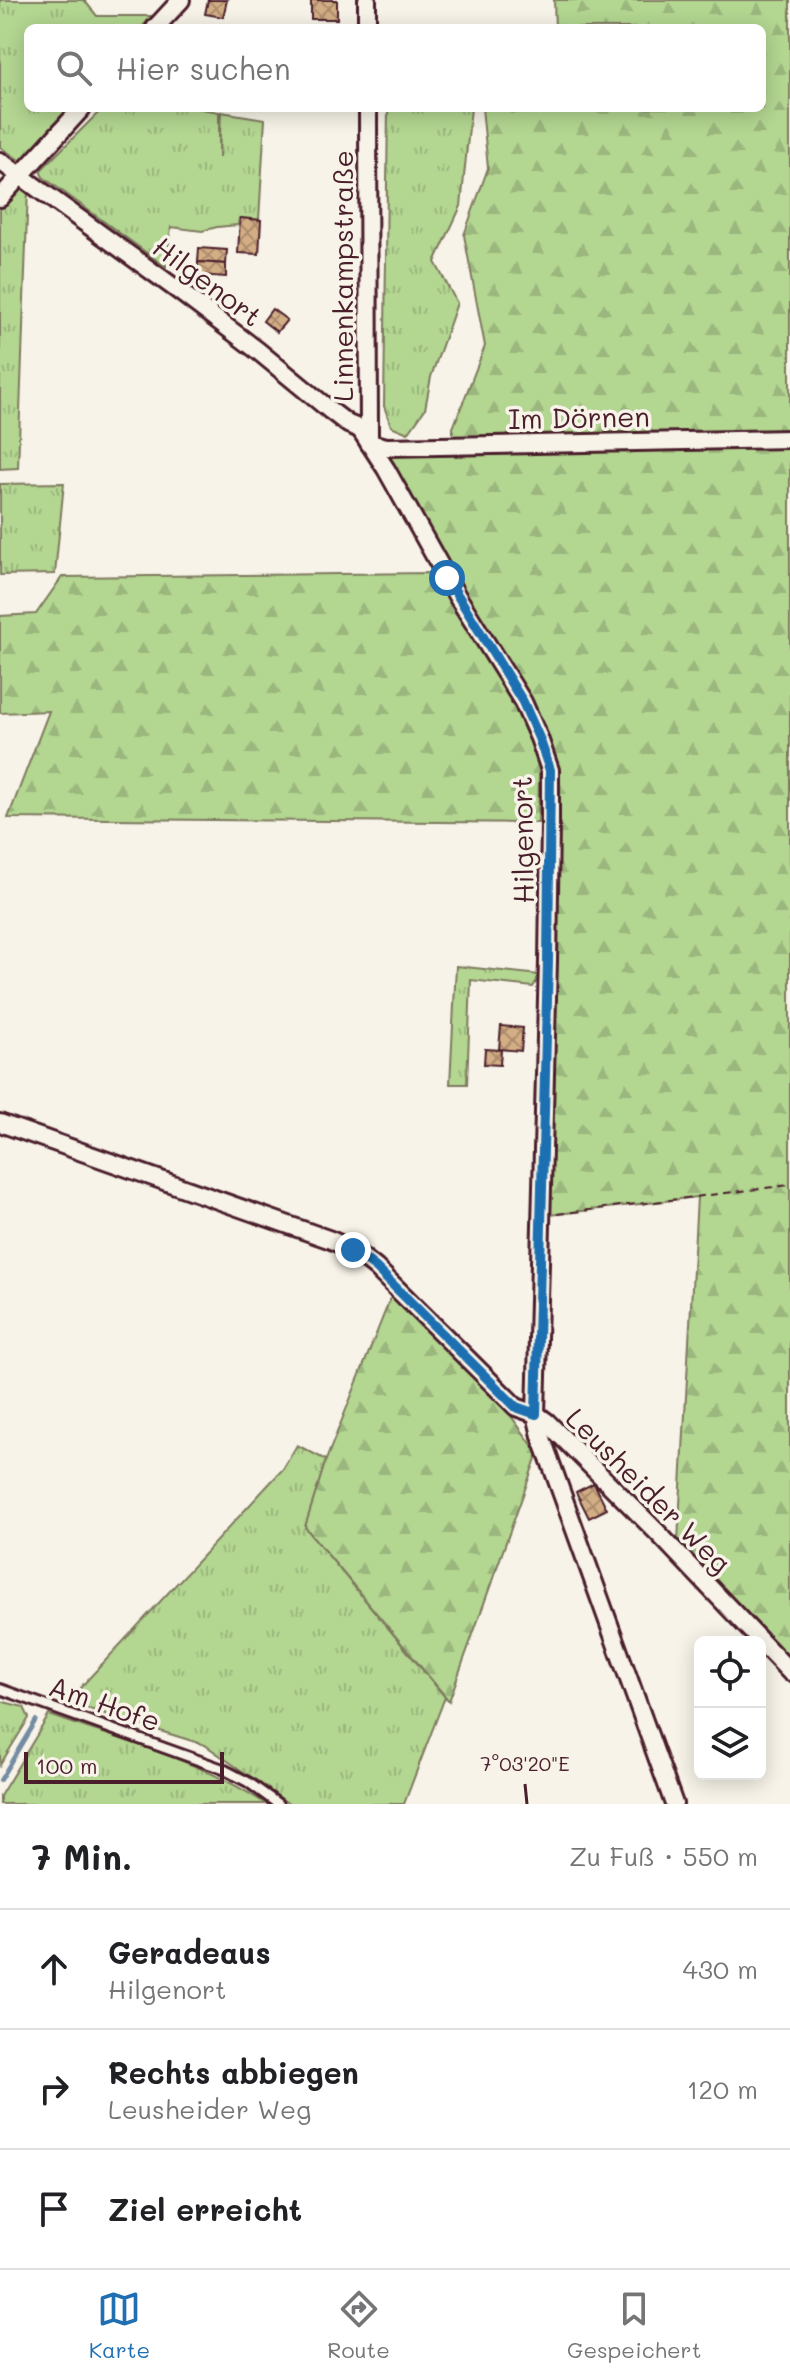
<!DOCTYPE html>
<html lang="de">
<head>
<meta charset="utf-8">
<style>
  :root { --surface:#fff; --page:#f2f2f2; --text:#202124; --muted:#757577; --line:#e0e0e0; --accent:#1f6fb2 }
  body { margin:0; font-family:Mali,sans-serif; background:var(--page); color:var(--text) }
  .controls { position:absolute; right:24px; bottom:24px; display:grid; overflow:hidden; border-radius:12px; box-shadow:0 4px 20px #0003 }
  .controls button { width:72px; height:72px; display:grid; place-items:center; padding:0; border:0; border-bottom:2px solid var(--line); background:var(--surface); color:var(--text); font:40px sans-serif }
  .scale { position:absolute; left:24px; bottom:20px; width:200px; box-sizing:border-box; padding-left:8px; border:4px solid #4a1f2b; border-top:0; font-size:22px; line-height:28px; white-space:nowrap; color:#4a1f2b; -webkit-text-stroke:6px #f7f3e8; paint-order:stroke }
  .stop { position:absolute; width:24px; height:24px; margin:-18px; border:6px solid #1f6fb2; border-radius:50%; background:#fff }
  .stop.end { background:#1f6fb2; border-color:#fff; box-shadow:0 2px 8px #0008 }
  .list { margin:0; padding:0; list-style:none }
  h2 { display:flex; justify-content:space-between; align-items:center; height:104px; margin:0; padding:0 32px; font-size:34px }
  h2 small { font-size:26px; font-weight:400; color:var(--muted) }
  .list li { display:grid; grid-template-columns:52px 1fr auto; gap:24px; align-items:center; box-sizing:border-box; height:120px; padding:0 32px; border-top:2px solid var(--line) }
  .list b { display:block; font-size:30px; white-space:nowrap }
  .list p { margin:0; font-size:26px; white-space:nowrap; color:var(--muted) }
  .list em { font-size:26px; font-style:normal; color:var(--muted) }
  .icon { flex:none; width:44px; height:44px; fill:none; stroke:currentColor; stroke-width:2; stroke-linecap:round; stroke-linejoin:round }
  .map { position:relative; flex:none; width:790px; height:1804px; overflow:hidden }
  .search { position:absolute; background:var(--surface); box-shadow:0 4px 20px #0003; left:24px; right:24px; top:24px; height:88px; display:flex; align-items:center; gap:20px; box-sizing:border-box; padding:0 28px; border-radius:12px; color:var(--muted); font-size:30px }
  .sheet { height:464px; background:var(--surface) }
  nav { display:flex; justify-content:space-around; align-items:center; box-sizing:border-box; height:112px; border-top:2px solid var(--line); background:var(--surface); font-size:22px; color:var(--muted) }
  nav a { display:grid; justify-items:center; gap:4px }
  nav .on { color:var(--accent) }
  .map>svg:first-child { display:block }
  .grass { fill:url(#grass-tufts); stroke:#7e7a5e; stroke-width:2 }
  .forest { fill:url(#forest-firs); stroke:#7e7a5e; stroke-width:2 }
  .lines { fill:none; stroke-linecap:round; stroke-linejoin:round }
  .stream { stroke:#738ba2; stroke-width:4 }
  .building { fill:url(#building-cross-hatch); stroke:#4a1f2b; stroke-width:2 }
  .lane-casing { stroke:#4a1f2b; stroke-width:14 }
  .street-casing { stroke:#4a1f2b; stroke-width:22 }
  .path { stroke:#4a1f2b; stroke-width:2; stroke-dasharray:8 6; stroke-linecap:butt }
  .lane { stroke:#f7f3e8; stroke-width:8 }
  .street { stroke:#f7f3e8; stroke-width:16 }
  .route { stroke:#1f6fb2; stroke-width:10 }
  .ticks { fill:none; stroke:#4a1f2b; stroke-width:3 }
  .labels { text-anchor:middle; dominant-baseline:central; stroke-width:7; stroke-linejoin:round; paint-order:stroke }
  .street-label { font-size:28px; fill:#4a1f2b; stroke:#f7f3e8 }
  .ticks-label { font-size:20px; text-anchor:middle; fill:#4a1f2b; stroke:#f7f3e8; stroke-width:7; stroke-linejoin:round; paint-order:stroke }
</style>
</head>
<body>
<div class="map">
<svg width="790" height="1804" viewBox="0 0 790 1804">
  <defs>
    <pattern id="grass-tufts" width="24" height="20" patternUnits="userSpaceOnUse" patternTransform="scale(2)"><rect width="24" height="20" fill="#b3d691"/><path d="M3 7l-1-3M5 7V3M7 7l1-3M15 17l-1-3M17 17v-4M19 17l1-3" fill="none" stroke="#9bb77d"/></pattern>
    <pattern id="forest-firs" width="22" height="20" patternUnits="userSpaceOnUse" patternTransform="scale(2)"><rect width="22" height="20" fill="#b3d691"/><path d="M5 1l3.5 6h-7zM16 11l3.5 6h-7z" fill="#9bb77d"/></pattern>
    <pattern id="building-cross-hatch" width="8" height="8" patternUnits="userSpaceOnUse" patternTransform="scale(2)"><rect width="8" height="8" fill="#d3ae85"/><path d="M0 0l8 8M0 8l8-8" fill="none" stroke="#ad8d6d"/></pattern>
  </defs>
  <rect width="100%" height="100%" fill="#f7f3e8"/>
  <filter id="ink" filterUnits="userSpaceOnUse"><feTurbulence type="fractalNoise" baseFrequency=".0125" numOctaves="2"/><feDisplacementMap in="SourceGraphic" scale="16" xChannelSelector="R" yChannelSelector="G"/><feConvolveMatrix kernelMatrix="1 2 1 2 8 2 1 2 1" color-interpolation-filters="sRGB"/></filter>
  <g filter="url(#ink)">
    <g class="grass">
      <path d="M 0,0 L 84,0 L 97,16 L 152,16 L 141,28 L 28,28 L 28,108 L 69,108 L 21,161 L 0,147 Z"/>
      <path d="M 103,108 L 196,108 L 219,112 L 219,158 L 221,112 L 265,119 L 259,220 L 239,218 L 238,225 L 217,227 L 202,231 L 171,227 L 166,267 L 43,177 L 40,171 Z"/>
      <path d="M 388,108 L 471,108 L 461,206 L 435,262 L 457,303 L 431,377 L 425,409 L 408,433 L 391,426 L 384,406 Z"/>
      <path d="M 21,188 L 28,188 L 18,468 L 0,469 L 0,208 Z"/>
      <path d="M 64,483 L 55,574 L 0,575 L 0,484 Z"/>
      <path d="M 456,966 L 540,975 L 533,987 L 471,980 L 467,1084 L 450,1084 Z"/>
      <path d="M 297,1445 L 326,1460 L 305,1527 L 445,1697 L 404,1804 L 289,1804 L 205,1745 L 67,1702 L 283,1469 Z"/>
      <path d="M 0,1701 L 24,1707 L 29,1718 L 0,1765 Z"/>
      <path d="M 49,1715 C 122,1741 201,1760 266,1804 L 0,1804 L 0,1796 Z"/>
    </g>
    <g class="forest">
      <path d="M 554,0 L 790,0 L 790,1658 L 678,1541 L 697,1197 L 541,1216 L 550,770 L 539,738 L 369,443 L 453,445 L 453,428 L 485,346 L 464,235 L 488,168 L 482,108 L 762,108 L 762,28 L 555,28 Z"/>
      <path d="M 432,573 L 453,596 L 535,738 L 539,771 L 538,823 L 8,818 L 49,711 L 0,713 L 0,616 L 36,614 L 62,577 Z"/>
      <path d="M 392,1294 L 505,1408 L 538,1453 L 449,1701 L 305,1527 L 326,1460 Z"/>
    </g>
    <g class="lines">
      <path class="stream" d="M 0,1780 L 36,1720"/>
    </g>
    <g class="building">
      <path d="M 208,0 L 227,0 L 223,17 L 205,14 Z"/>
      <rect x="311" y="0" width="26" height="19"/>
      <path d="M 240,218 L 261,220 L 259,254 L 238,253 Z"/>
      <path d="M 199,248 L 227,250 L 226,264 L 198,262 Z"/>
      <path d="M 198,262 L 226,264 L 226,277 L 197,275 Z"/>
      <path d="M 272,309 L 287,320 L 277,332 L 263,321 Z"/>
      <path d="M 501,1026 L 523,1028 L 521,1051 L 499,1049 Z"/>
      <path d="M 485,1049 L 501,1050 L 500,1065 L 484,1064 Z"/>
      <path d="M 594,1483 L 607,1509 L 589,1518 L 576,1492 Z"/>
    </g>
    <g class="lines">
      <defs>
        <path id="lane" d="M 0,1689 L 223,1769 L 248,1782 L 278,1804"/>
        <g id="street">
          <path d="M 367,0 L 367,28"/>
          <path d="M 155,28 L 181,0"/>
          <path d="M 368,108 L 369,441"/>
          <path d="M 0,161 L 179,291 L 257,350 L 331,411 L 348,424 L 360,429 L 386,469 L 457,596 L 523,702 L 539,738 L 550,770 L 550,824 L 548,961 L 536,1414 L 541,1436 L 674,1804"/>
          <path d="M 0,198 L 82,108"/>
          <path d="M 369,443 L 387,447 L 790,439"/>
          <path d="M 0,1123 L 331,1240 L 353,1250 L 376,1268 L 516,1407 L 536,1414 L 547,1422 L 658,1533 L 790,1672"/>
        </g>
      </defs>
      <use href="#lane" class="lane-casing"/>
      <use href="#street" class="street-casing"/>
      <path class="path" d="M 557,1214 L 790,1185"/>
      <use href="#lane" class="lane"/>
      <use href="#street" class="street"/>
    </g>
  </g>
  <g class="lines" filter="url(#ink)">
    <path class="route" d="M 353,1250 L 376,1268 L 516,1407 L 536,1414 L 548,961 L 550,770 L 539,738 L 523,702 L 447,578"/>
  </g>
  <path class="ticks" d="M 525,1784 L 527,1804"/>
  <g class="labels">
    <g class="street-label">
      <text transform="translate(342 276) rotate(-90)">Linnenkampstraße</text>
      <text transform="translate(208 281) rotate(37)">Hilgenort</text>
      <text transform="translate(579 417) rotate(-1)">Im Dörnen</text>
      <text transform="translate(522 840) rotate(-91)">Hilgenort</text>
      <text transform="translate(649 1490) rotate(45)">Leusheider Weg</text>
      <text transform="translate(105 1703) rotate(19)">Am Hofe</text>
    </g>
  </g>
  <g class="ticks-label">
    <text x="525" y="1771">7°03'20"E</text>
  </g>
</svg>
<div class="controls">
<button><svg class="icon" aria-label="locate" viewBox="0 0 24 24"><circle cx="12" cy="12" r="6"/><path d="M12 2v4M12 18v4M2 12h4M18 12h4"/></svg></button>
<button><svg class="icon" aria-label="layers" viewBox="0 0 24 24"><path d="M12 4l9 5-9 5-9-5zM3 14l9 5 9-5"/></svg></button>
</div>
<div class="scale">100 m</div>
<div class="stop" style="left:447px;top:578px"></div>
<div class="stop end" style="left:353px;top:1250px"></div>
<div class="search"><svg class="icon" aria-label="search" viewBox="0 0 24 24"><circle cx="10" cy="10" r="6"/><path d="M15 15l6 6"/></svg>Hier suchen</div>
</div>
<section class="sheet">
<h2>7 Min.<small>Zu Fuß · 550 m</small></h2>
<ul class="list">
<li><svg class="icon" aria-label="ahead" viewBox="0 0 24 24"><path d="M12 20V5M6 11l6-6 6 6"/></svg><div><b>Geradeaus</b><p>Hilgenort</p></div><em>430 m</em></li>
<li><svg class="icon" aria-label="right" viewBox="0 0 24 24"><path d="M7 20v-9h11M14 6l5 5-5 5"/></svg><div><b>Rechts abbiegen</b><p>Leusheider Weg</p></div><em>120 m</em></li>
<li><svg class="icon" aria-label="arrive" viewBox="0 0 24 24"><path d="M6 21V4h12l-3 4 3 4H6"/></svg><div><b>Ziel erreicht</b></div></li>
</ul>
</section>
<nav>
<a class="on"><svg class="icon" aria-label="map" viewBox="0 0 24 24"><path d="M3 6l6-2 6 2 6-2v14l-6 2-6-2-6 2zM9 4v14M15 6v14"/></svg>Karte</a>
<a><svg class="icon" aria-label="directions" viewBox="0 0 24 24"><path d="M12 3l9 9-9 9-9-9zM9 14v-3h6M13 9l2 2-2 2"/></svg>Route</a>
<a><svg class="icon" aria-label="saved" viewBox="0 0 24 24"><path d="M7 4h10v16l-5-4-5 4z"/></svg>Gespeichert</a>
</nav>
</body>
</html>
